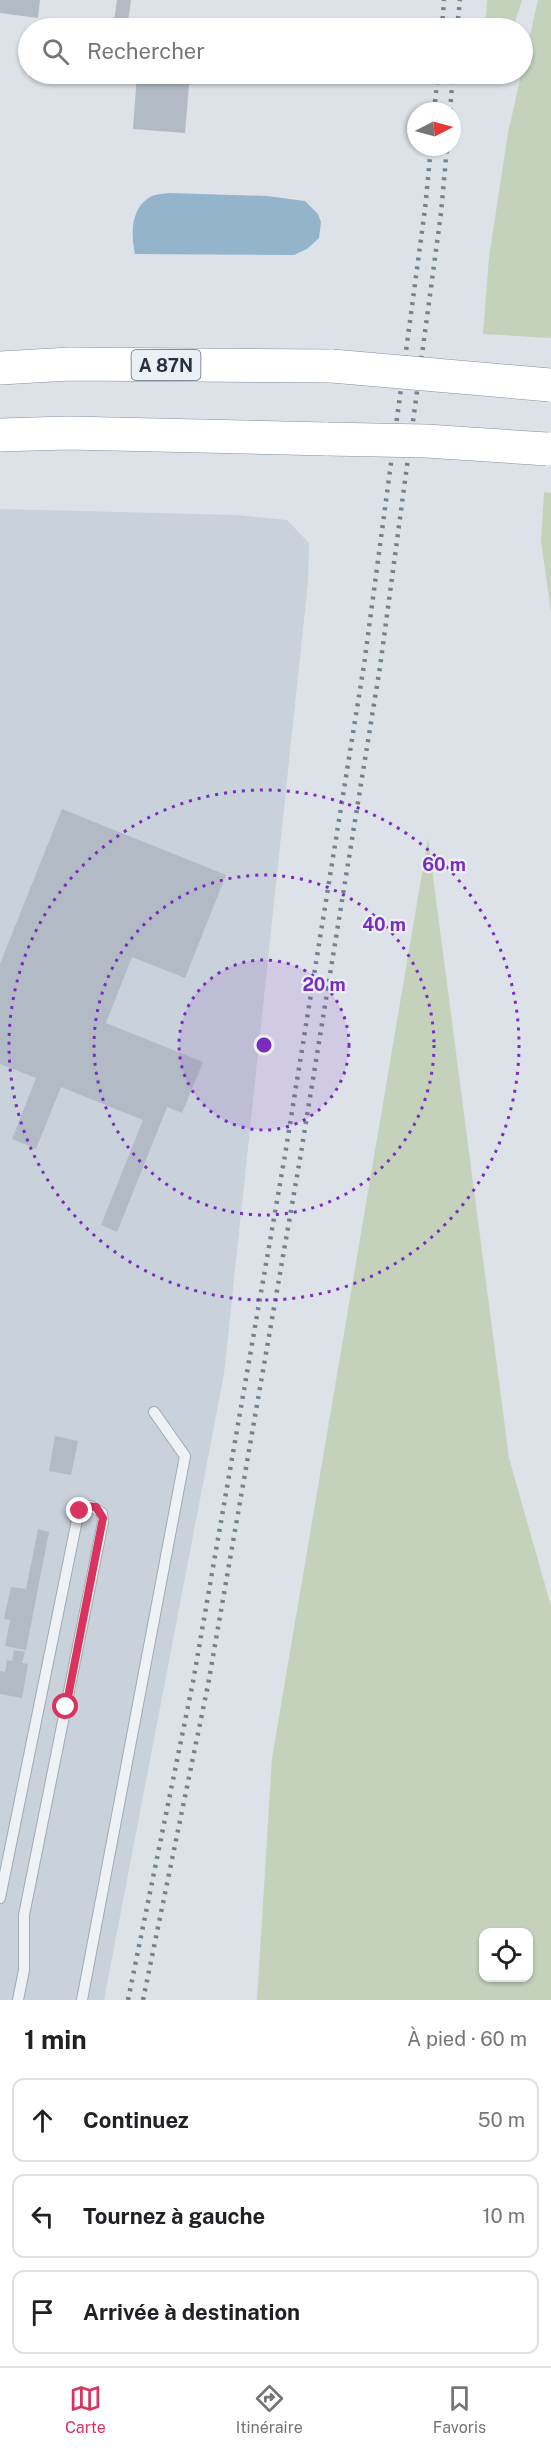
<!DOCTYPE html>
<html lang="fr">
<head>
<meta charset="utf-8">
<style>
  :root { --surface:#fff; --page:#f6f6f6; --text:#202124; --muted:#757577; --line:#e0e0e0; --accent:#da335f }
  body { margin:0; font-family:"Public Sans",sans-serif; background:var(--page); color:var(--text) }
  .controls { position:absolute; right:18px; bottom:18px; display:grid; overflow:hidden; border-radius:12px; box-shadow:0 2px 4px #0004 }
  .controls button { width:54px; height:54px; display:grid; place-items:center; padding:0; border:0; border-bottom:2px solid var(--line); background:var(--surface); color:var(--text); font:30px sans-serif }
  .compass { position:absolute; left:407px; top:102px; width:54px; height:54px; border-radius:50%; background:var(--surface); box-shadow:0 2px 4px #0004; rotate:84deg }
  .stop { position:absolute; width:18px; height:18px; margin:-14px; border:4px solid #da335f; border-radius:50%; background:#fff }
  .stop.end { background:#da335f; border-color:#fff; box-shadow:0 2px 6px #0008 }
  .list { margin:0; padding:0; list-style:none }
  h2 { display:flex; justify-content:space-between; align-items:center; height:78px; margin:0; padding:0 24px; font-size:26px }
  h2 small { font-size:20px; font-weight:400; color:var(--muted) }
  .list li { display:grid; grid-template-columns:39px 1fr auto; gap:18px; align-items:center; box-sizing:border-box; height:84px; margin:0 12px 12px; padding:0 12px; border:2px solid var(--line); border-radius:12px }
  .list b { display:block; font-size:22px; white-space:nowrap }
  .list em { font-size:20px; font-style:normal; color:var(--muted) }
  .icon { flex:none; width:33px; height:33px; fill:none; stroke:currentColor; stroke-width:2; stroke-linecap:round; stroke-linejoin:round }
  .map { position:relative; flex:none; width:551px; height:2000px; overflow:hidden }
  .search { position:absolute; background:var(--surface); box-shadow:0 2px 4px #0004; left:18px; right:18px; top:18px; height:66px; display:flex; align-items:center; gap:15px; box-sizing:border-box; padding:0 21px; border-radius:33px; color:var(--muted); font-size:22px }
  .sheet { height:366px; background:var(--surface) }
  nav { display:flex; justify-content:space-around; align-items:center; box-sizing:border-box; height:84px; border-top:2px solid var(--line); background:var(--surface); font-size:16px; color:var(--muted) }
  nav a { display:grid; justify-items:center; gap:3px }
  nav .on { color:var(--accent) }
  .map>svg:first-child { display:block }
  .built { fill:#c9d1da }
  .green { fill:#c4d2bc; fill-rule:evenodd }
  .water { fill:#93b4cb }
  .building { fill:#b2bbc5 }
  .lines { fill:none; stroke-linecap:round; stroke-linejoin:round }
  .lane-casing { stroke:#a1a9b1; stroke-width:12 }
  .highway-casing { stroke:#82919f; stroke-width:34 }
  .lane { stroke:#eff2f5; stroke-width:10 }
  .highway { stroke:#fff; stroke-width:33 }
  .rail { stroke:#748392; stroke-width:4.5; stroke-dasharray:3 6; stroke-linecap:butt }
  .highway-bridge-casing { stroke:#82919f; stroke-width:34; stroke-linecap:butt }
  .highway-bridge { stroke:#fff; stroke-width:33 }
  .route { stroke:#da335f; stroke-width:8 }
  .ring { fill:none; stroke:#7b2cbf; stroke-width:3; stroke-dasharray:3 6 }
  .labels { text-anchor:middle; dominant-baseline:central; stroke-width:4.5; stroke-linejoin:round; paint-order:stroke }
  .shield { fill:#ebf0f5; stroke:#606a76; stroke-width:1.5 }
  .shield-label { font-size:18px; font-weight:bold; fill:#24313f }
  .centre { fill:#7b2cbf; stroke:#ebf0f5; stroke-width:3 }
  .ring-label { font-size:18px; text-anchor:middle; font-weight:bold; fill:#7b2cbf; stroke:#ebf0f5; stroke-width:4.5; stroke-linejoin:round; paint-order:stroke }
</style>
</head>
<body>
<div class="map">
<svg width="551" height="2000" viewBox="0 0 551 2000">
  <rect width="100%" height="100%" fill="#dce2e7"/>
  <path class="built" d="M 0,509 L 237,515 L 287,520 L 309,543 L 308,582 L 224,1374 L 104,2000 L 0,2000 Z"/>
  <g class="green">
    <path d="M 487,0 L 522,0 L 513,28 L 485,28 Z"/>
    <path d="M 538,0 L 551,0 L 551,338 L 483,334 L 489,257 L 508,133 Z"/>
    <path d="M 544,492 L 551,493 L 551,612 L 541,541 Z"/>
    <path d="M 428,838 L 509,1458 L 551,1606 L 551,2000 L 257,2000 L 272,1758 ZM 484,1932 L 528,1932 L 528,1978 L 484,1978 Z"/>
  </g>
  <path class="water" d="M 169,193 L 267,196 L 305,201 L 318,214 L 321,222 L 319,238 L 307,249 L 294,255 L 135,254 C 131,235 130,209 150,197 C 155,194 163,194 169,193 Z"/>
  <g class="building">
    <path d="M 0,0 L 40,0 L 38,18 L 0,13 Z"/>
    <path d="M 117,0 L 131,0 L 127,28 L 113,28 Z"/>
    <path d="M 67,21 L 85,22 L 84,28 L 66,28 Z"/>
    <path d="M 137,74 L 190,74 L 185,133 L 133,129 Z"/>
    <path d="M 62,809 L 226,875 L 185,978 L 132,957 L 106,1023 L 203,1062 L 182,1113 L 167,1107 L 117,1232 L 101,1225 L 143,1120 L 61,1087 L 36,1149 L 12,1139 L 36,1078 L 0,1064 L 0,964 Z"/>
    <path d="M 55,1436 L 78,1441 L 71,1475 L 49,1471 Z"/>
    <path d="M 38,1529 L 49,1532 L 26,1650 L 5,1646 L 10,1620 L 4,1619 L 11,1587 L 26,1589 Z"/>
    <path d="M 14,1650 L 25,1652 L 22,1663 L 28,1664 L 22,1698 L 0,1694 L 0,1671 L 5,1672 L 7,1660 L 12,1661 Z"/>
  </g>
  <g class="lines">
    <defs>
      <g id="lane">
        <path d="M 0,1898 L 78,1515 L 82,1508 L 91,1506 L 102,1513 L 103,1522 L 24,1915 L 24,1970 L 18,2000"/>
        <path d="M 82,2000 L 185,1456 L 154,1412"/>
      </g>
      <g id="highway">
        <path d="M 0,368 L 70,364 L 332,366"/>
        <path d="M 0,435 L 68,433 L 327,439"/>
      </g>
    </defs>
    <use href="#lane" class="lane-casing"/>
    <use href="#highway" class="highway-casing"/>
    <use href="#lane" class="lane"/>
    <use href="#highway" class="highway"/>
    <g class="rail">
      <path d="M 442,28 L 444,0"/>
      <path d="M 457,28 L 460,0"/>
      <path d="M 434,111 L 438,74"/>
      <path d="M 450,111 L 453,74"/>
      <path d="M 128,2000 L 193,1682 L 285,1155 L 364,665 L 425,209 L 431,147"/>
      <path d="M 143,2000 L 208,1685 L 300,1159 L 380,667 L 441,213 L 447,147"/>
    </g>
    <defs>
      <g id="highway-bridge">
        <path d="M 332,366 L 550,385"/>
        <path d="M 327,439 L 426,441 L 547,449"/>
      </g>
    </defs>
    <use href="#highway-bridge" class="highway-bridge-casing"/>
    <use href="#highway-bridge" class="highway-bridge"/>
  </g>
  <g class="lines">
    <path class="route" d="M 66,1707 L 103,1518 L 96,1507 L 87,1506 L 80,1511"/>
  </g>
  <circle cx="264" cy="1045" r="85" fill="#7b2cbf" fill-opacity=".12"/>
  <g class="ring">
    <circle cx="264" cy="1045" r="85"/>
    <circle cx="264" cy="1045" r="170"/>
    <circle cx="264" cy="1045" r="255"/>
  </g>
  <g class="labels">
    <rect class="shield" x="131.5" y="350" width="69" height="30" rx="4.5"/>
    <g class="shield-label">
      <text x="166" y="365">A 87N</text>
    </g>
  </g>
  <circle cx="264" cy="1045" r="9" class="centre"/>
  <g class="ring-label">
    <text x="444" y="871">60 m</text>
    <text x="384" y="931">40 m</text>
    <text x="324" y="991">20 m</text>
  </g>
</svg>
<div class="controls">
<button><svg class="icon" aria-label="locate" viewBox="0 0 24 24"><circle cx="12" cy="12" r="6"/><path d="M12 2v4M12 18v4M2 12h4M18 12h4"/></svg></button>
</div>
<svg class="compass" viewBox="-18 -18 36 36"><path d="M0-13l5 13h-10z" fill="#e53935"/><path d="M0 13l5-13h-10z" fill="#757577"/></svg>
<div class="stop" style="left:66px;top:1707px"></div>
<div class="stop end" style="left:80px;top:1511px"></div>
<div class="search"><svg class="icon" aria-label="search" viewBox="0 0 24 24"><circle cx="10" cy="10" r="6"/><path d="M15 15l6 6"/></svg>Rechercher</div>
</div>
<section class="sheet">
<h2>1 min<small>À pied · 60 m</small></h2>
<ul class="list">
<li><svg class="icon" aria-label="ahead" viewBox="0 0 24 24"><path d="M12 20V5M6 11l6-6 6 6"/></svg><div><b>Continuez</b></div><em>50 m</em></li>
<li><svg class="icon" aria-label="left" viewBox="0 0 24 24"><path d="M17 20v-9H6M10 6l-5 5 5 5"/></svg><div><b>Tournez à gauche</b></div><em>10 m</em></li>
<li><svg class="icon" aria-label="arrive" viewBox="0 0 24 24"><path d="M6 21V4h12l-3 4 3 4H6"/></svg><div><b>Arrivée à destination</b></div></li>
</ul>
</section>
<nav>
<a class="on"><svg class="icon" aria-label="map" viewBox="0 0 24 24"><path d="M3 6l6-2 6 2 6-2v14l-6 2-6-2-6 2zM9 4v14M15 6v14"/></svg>Carte</a>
<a><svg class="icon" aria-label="directions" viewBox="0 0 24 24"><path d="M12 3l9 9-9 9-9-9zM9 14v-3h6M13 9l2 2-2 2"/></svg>Itinéraire</a>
<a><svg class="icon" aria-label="saved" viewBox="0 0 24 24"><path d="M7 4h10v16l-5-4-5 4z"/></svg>Favoris</a>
</nav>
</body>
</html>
